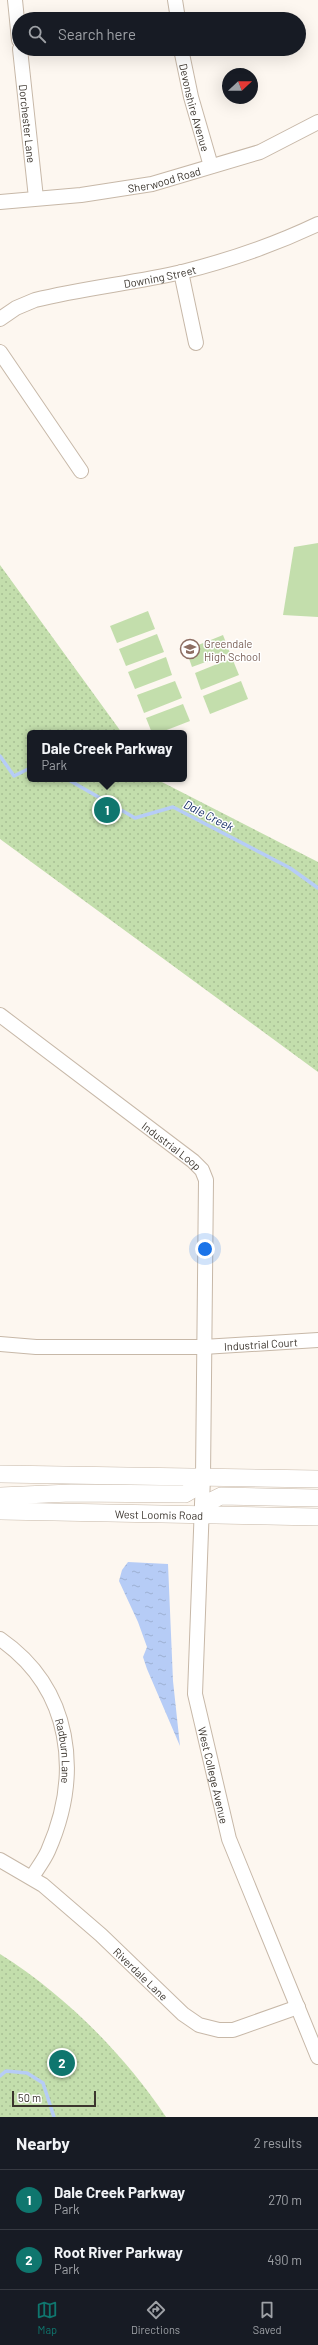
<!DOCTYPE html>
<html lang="en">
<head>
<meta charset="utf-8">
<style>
  :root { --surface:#171b24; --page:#20242c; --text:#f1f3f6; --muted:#9ea1a6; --line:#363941; --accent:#0f766e }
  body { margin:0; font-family:Barlow,sans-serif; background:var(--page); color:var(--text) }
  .compass { position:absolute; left:222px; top:68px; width:36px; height:36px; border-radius:50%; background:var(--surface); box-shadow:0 4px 16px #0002; rotate:68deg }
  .scale { position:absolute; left:12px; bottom:10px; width:84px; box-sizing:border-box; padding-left:4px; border:2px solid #3b352e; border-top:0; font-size:11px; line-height:14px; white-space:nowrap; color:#3b352e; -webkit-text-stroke:3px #fff; paint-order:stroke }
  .you { position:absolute; left:205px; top:1249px; width:14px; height:14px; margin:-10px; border:3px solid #fff; border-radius:50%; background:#1a73e8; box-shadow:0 0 0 6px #1a73e833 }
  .badge { display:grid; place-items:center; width:26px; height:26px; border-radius:50%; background:var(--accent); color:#fff; font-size:13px; font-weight:700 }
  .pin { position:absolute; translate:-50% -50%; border:2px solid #fff; box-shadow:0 1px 4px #0006 }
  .popup { position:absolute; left:27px; top:730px; width:160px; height:52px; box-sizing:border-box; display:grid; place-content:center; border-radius:6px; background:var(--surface); filter:drop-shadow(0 1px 3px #0005); font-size:13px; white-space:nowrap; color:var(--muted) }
  .popup b { font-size:15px; color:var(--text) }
  .popup::after { content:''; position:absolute; left:50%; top:100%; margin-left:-8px; border:8px solid transparent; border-top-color:var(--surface) }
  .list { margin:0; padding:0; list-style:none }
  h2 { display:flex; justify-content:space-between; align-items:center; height:52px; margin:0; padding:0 16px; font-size:17px }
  h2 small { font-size:13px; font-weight:400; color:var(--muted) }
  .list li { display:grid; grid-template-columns:26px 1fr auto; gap:12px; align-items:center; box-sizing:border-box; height:60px; padding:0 16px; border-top:1px solid var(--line) }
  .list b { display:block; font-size:15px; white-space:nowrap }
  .list p { margin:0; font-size:13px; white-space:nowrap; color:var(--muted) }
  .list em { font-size:13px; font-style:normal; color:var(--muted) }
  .icon { flex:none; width:22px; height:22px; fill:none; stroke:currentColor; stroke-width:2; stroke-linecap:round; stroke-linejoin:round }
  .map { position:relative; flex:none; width:318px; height:2117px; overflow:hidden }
  .search { position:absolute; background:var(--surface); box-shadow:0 4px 16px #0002; left:12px; right:12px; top:12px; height:44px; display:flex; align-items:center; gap:10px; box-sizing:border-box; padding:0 14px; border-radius:22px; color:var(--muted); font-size:15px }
  .sheet { height:172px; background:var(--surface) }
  nav { display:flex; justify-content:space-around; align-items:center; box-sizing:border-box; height:56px; border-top:1px solid var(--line); background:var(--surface); font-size:11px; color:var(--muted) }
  nav a { display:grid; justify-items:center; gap:2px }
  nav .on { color:var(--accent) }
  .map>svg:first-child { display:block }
  .green { fill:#c3deac }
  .park { fill:url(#park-dots) }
  .water { fill:url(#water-ripples) }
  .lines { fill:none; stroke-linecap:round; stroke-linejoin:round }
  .stream { stroke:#b6ccf6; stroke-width:3.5 }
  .minor-casing { stroke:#c7b8a8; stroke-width:16 }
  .major-casing { stroke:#c7b8a8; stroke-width:18 }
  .minor { stroke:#fff; stroke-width:14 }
  .major { stroke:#fff; stroke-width:17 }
  .labels { text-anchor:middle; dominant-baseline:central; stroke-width:3; stroke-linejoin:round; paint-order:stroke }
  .street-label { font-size:11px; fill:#3b352e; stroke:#fff }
  .education-label { font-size:11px; fill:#785e54; stroke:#fff; text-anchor:start }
  .water-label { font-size:12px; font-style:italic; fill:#0a245f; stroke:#fff }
</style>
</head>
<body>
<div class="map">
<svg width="318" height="2117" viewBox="0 0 318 2117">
  <defs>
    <pattern id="park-dots" width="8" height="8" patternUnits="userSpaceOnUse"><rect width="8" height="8" fill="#c3deac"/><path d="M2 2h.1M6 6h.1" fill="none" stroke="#a8bf94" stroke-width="1.8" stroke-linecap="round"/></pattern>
    <pattern id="water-ripples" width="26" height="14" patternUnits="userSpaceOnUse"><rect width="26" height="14" fill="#b6ccf6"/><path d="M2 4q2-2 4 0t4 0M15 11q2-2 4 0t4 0" fill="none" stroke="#9db0d3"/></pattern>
  </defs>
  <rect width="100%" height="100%" fill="#fdf7f0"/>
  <g class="green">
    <path d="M 318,543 L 318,617 L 283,615 L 294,547 Z"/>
    <path d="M 148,611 L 155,629 L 117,643 L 110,626 Z"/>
    <path d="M 157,634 L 164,652 L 126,666 L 119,649 Z"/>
    <path d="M 223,635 L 230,653 L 192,667 L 186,650 Z"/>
    <path d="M 166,657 L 172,675 L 135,689 L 128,672 Z"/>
    <path d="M 232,658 L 239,675 L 201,690 L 195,673 Z"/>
    <path d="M 175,681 L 182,698 L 144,713 L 137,695 Z"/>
    <path d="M 241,681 L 248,699 L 210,714 L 203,696 Z"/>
    <path d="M 183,704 L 190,721 L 159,733 L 152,733 L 146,718 Z"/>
  </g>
  <g class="park">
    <path d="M 0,565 L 122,733 L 30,733 L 30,779 L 156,779 L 318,862 L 318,1072 L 0,839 Z"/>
    <path d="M 0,1954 C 65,1995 123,2053 166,2117 L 0,2117 Z"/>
  </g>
  <path class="water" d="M 128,1562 L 168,1564 L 173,1681 L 180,1746 L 147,1669 L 143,1657 L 147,1647 L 138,1622 L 119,1581 L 122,1570 Z"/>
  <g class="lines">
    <g class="stream">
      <path d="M 0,756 L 14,776 L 30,768"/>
      <path d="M 67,779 L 135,818 L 173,807 L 290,868 L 318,888"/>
      <path d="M 0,2076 L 6,2071 L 27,2073 L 43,2083 L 54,2117"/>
    </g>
    <defs>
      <g id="minor">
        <path d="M 15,0 L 19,40"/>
        <path d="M 175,0 L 178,19"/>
        <path id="s1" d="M 20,49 L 36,198"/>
        <path id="s2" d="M 181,49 L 191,97 L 211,166"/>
        <path id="s3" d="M 0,202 L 81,195 L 152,184 L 260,152 L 318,122"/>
        <path d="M 181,272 L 196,343"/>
        <path id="s4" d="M 0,319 L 16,308 L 35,300 C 84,288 134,283 182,272 C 230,260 274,245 318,224"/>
        <path d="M 0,352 L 81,471"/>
        <path id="s5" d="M 0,1015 L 193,1161 L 202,1170 L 206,1180 L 203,1477 L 195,1694 L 229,1839 L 318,2057"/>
        <path id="s6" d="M 0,1344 L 36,1347 L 203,1347 L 318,1340"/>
        <path id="s7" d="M 0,1639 C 72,1689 82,1774 48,1851 C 44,1860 37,1869 32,1877"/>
        <path id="s8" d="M 0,1860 L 43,1885 L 101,1935 L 183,2014 L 199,2025 L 219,2030 L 233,2030 L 298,2007"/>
      </g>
      <g id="major">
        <path d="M 0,1474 L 318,1479"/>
        <path d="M 0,1496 L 71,1493 L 185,1494 L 195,1488 L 203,1477"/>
        <path id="s9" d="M 0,1511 L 318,1517"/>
        <path d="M 202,1515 L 213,1500 L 221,1496 L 318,1498"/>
      </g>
    </defs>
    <use href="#minor" class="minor-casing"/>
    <use href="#major" class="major-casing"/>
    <use href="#minor" class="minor"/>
    <use href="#major" class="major"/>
  </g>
  <defs>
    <symbol id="school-ring" viewBox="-11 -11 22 22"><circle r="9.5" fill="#fff" stroke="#8d6e63" stroke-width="1.5"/><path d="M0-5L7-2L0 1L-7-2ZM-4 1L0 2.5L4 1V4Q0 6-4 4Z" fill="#8d6e63"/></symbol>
  </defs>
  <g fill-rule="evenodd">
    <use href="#school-ring" x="179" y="638" width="22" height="22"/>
  </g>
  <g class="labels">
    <g class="street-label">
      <text stroke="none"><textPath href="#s2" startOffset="60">Devonshire Avenue</textPath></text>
      <text stroke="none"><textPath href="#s1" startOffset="75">Dorchester Lane</textPath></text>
      <text stroke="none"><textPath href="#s3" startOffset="166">Sherwood Road</textPath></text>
      <text stroke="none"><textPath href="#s4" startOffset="167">Downing Street</textPath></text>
      <text stroke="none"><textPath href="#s5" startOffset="216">Industrial Loop</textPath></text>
      <text stroke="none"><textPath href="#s6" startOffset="261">Industrial Court</textPath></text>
      <text stroke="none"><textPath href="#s9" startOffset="159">West Loomis Road</textPath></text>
      <text stroke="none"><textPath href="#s7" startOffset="134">Radburn Lane</textPath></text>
      <text stroke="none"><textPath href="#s5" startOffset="863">West College Avenue</textPath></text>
      <text stroke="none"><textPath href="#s8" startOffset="182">Riverdale Lane</textPath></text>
    </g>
    <g class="education-label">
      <text x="204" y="643">Greendale<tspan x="204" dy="13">High School</tspan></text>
    </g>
    <g class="water-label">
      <text transform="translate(209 815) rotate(27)">Dale Creek</text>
    </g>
  </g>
</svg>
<svg class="compass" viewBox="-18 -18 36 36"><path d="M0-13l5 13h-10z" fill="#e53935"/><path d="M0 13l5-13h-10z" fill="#9ea1a6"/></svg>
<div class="scale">50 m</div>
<div class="you"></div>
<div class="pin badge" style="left:107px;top:810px">1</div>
<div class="popup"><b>Dale Creek Parkway</b>Park</div>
<div class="pin badge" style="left:62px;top:2063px">2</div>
<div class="search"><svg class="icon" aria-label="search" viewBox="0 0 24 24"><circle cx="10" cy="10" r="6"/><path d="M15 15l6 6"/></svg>Search here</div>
</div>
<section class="sheet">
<h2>Nearby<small>2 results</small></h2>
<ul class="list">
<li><span class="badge">1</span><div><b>Dale Creek Parkway</b><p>Park</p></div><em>270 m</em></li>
<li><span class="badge">2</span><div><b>Root River Parkway</b><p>Park</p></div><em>490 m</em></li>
</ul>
</section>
<nav>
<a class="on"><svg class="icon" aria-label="map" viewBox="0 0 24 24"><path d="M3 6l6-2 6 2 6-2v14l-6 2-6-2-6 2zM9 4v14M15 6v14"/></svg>Map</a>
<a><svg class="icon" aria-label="directions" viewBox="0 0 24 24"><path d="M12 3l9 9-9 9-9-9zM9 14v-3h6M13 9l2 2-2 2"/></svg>Directions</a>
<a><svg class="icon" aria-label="saved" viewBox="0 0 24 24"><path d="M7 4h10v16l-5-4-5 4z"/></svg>Saved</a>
</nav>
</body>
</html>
